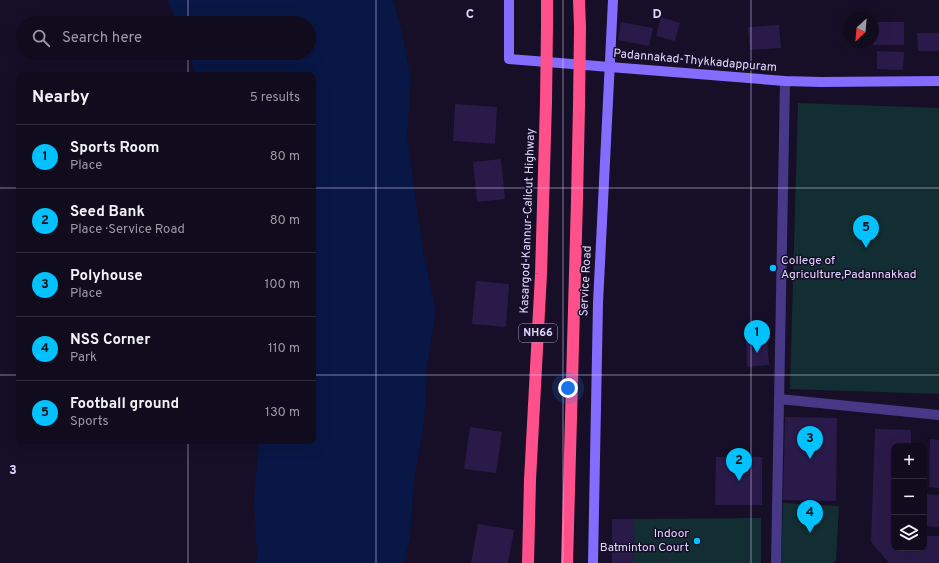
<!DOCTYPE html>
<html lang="en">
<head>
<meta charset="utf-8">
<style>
  :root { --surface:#100b1d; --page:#191426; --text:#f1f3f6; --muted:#9c9ba4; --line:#302b3b; --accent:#01c2ff }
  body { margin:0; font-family:Overpass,sans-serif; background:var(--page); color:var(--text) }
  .controls { position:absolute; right:12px; bottom:12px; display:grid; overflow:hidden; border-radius:8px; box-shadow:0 4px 16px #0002 }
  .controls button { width:36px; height:36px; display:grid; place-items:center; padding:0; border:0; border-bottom:1px solid var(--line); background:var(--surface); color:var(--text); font:20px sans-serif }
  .compass { position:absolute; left:843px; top:12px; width:36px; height:36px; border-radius:50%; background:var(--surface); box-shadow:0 4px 16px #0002; rotate:206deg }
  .you { position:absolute; left:568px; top:388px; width:14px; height:14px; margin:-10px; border:3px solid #fff; border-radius:50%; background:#1a73e8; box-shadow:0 0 0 6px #1a73e833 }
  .badge { display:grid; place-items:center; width:26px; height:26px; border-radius:50%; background:var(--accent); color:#111; font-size:13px; font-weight:700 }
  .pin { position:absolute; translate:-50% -33px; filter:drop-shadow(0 1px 2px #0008) }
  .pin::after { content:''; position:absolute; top:21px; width:14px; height:12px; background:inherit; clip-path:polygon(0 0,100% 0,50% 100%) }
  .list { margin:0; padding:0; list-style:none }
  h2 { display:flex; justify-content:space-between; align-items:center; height:52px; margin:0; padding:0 16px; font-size:17px }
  h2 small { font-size:13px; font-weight:400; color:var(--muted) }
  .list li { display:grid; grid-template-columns:26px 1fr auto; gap:12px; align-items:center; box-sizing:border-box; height:64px; padding:0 16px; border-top:1px solid var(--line) }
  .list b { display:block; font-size:15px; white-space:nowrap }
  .list p { margin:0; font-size:13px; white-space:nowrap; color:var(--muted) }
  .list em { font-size:13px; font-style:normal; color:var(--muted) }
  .icon { flex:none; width:22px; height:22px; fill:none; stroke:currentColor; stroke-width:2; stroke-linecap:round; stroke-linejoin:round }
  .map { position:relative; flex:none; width:939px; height:563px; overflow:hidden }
  .search { position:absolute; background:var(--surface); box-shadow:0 4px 16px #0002; left:16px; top:16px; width:300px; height:44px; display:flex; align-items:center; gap:10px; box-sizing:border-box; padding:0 14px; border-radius:22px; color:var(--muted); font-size:15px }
  .panel { position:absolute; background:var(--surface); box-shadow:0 4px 16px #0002; left:16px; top:72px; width:300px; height:372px; border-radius:8px }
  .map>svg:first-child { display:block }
  .green { fill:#122e32 }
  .water { fill:#091746 }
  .building { fill:#2a1a49 }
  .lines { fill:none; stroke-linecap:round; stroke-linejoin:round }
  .street { stroke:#473888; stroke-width:10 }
  .secondary { stroke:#846cff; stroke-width:10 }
  .highway { stroke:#ff508b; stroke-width:12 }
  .highway-bridge { stroke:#ff508b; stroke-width:12 }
  .grid { fill:none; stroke:#e0d5ff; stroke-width:1; stroke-opacity:0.55 }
  .poi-dot { fill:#01c2ff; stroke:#160f27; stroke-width:1.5 }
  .labels { text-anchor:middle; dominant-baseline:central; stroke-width:3; stroke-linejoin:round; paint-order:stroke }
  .shield { fill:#160f27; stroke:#a39abe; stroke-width:1 }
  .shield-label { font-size:11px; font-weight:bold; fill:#e0d5ff }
  .street-label { font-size:12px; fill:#e0d5ff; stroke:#160f27 }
  .poi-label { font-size:12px; fill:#e0d5ff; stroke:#160f27; text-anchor:start }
  .grid-label { font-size:13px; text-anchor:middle; font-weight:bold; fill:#e0d5ff; stroke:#160f27; stroke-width:3; stroke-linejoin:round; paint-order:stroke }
</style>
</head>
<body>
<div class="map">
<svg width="939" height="563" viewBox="0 0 939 563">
  <rect width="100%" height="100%" fill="#160f27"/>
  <g class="green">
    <path d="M 798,103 L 939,108 L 939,394 L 790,389 Z"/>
    <path d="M 783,503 L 839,506 L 836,561 L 833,563 L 781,563 Z"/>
    <path d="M 761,518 L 761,563 L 634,563 L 633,519 Z"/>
  </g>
  <path class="water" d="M 168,0 L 393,0 L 400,25 L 411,78 L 407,136 L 423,251 L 436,311 L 427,366 L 424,424 L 414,479 L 410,537 L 404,563 L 255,563 L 257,557 L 254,501 L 259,441 L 313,441 L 313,75 L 196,75 L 188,53 L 309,53 L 309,23 L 176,23 Z"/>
  <g class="building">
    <path d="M 661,17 L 680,23 L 675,41 L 656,36 Z"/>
    <path d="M 621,22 L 653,28 L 649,46 L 618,40 Z"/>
    <rect x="873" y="22" width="31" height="23"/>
    <path d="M 779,25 L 781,48 L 750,50 L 748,27 Z"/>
    <path d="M 917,33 L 939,33 L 939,51 L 918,51 Z"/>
    <path d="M 877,51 L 904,52 L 903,70 L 877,69 Z"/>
    <path d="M 455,104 L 497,107 L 495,144 L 453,141 Z"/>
    <path d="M 501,159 L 505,199 L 477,202 L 473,162 Z"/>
    <path d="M 476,281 L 509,284 L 506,327 L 472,324 Z"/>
    <path d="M 767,340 L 769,365 L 747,367 L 746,341 Z"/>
    <path d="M 785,417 L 837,418 L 836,501 L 783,500 Z"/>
    <path d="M 470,427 L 502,432 L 496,473 L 464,469 Z"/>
    <path d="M 875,429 L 911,430 L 911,446 L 894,446 L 894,548 L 924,548 L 924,536 L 939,536 L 939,563 L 889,563 L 871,542 Z"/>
    <path d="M 930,439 L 939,440 L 939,488 L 929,487 Z"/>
    <path d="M 716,457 L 762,457 L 762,505 L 715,505 Z"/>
    <path d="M 924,494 L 939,495 L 939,527 L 925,526 L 924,527 Z"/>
    <path d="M 612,519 L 633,519 L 634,563 L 612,563 Z"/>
    <path d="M 478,524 L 514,530 L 508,563 L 471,563 Z"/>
  </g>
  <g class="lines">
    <g class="street">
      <path d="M 779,399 L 939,415"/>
      <path d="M 776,563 L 785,81"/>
    </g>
    <g class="secondary">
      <path d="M 509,0 L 509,59 L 785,81 L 821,82 L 939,81"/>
      <path d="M 593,563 L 598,303 L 613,0"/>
    </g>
    <g class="highway">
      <path d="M 579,0 L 580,27"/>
      <path d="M 547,26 L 547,0"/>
      <path d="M 528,563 L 530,480 L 541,274 L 546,102"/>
      <path d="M 567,563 L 577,200 L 579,105"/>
    </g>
    <g class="highway-bridge">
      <path d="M 546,102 L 547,26"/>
      <path d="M 579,105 L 580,27"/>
    </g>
  </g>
  <path class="grid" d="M 188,0 L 188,23M 376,0 L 376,563M 563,0 L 563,563M 751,0 L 751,563M 188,53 L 188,75M 0,188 L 19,188M 313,188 L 939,188M 0,375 L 19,375M 313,375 L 939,375M 188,441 L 188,563"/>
  <g class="poi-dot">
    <circle cx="773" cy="268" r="4"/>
    <circle cx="697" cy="541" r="4"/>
  </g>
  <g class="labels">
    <rect class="shield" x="519" y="324" width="38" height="18" rx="3"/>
    <g class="shield-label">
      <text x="538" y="333">NH66</text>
    </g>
    <g class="street-label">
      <text transform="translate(695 61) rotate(5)">Padannakad-Thykkadappuram</text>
      <text transform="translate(528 221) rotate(-88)">Kasargod-Kannur-Calicut Highway</text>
      <text transform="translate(586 281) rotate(-87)">Service Road</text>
    </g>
    <g class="poi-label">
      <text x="781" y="261">College of<tspan x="781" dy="14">Agriculture,Padannakkad</tspan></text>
      <text x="689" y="534" text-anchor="end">Indoor<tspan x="689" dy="14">Batminton Court</tspan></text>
    </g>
  </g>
  <g class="grid-label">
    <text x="470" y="18">C</text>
    <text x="657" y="18">D</text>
    <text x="13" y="474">3</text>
  </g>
</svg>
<div class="controls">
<button>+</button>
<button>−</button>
<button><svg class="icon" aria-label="layers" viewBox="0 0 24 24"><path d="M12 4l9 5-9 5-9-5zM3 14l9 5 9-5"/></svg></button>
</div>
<svg class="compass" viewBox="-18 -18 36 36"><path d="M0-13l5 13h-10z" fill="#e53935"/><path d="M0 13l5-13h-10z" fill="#9c9ba4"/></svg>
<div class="you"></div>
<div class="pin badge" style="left:757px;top:353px">1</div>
<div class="pin badge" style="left:739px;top:481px">2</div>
<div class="pin badge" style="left:810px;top:459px">3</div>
<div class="pin badge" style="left:810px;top:533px">4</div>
<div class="pin badge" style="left:866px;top:248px">5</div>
<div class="search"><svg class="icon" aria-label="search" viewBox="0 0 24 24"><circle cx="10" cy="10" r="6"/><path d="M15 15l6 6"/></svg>Search here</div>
<section class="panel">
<h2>Nearby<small>5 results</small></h2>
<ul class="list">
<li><span class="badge">1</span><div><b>Sports Room</b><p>Place</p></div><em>80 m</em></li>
<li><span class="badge">2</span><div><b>Seed Bank</b><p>Place · Service Road</p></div><em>80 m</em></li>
<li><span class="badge">3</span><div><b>Polyhouse</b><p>Place</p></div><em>100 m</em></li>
<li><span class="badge">4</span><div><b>NSS Corner</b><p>Park</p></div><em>110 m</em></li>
<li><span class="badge">5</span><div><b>Football ground</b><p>Sports</p></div><em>130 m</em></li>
</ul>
</section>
</div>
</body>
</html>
